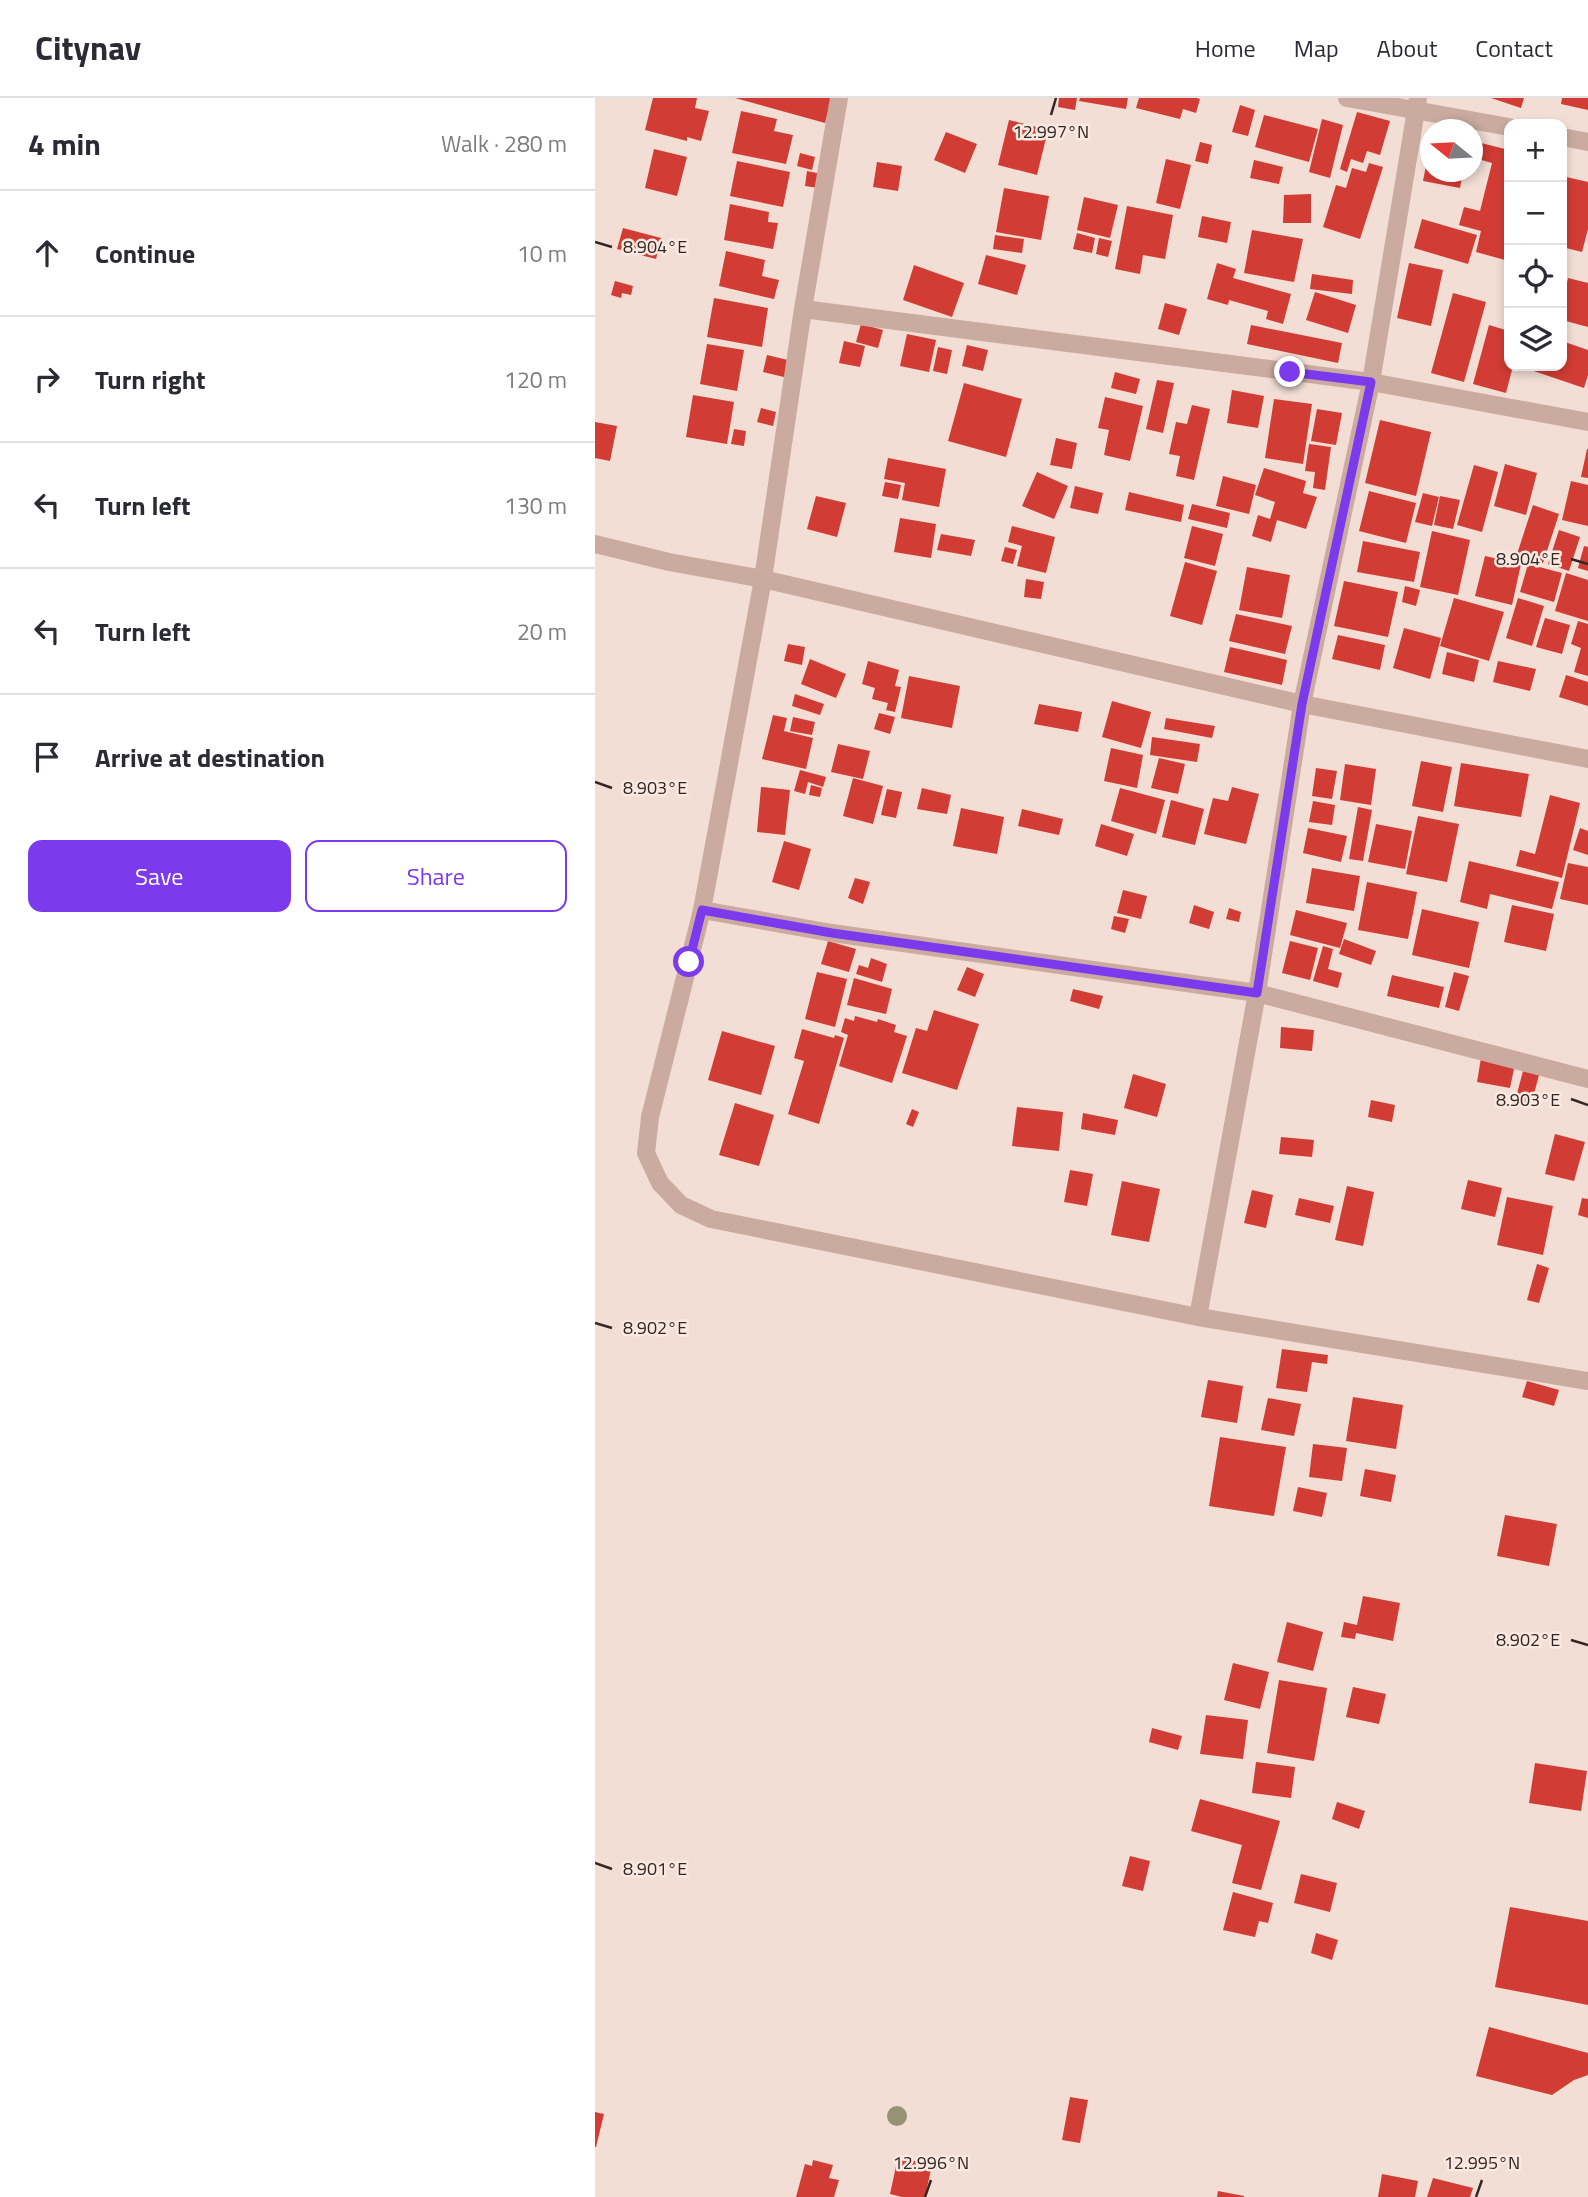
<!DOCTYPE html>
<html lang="en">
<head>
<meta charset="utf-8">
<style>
  :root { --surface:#fff; --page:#f2f2f3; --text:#2b2b33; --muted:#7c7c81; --line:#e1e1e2; --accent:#7c3aed }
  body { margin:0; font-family:"Titillium Web",sans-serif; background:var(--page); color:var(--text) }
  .controls { position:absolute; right:21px; top:21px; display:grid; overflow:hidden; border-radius:14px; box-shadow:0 4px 10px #0003 }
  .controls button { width:63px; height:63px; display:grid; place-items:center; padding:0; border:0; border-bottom:2px solid var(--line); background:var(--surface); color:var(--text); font:35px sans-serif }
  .compass { position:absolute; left:825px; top:21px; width:63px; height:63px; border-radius:50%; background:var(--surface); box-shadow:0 4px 10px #0003; rotate:288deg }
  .stop { position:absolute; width:21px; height:21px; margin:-16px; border:5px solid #7c3aed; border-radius:50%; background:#fff }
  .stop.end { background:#7c3aed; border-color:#fff; box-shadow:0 2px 7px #0008 }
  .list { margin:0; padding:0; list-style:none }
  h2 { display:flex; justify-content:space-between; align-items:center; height:91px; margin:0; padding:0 28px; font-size:30px }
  h2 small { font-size:23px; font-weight:400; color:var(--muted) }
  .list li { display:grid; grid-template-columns:46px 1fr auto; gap:21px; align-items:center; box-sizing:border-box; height:126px; padding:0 28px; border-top:2px solid var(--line) }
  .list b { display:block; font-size:26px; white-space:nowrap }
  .list em { font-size:23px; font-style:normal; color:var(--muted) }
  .actions { display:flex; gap:14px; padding:21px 28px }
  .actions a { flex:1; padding:16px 0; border:2px solid var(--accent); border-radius:14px; text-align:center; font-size:24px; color:var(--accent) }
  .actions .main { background:var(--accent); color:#fff }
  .icon { flex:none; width:38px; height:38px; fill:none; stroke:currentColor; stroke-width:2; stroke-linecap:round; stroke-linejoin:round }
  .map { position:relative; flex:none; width:993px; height:2099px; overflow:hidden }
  header { display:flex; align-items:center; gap:42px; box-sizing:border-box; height:98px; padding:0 35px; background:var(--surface); border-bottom:2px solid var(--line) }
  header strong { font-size:33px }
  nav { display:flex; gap:38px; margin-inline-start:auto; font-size:24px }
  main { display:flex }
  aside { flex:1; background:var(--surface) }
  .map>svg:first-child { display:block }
  .building { fill:#d13c34 }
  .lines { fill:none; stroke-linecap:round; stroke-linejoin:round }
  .street { stroke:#cbaba0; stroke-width:18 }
  .tree { fill:#979274 }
  .route { stroke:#7c3aed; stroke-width:9 }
  .ticks { fill:none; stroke:#342624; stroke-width:2.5 }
  .ticks-label { font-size:18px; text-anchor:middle; fill:#342624; stroke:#fae9e0; stroke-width:5; stroke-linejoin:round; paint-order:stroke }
</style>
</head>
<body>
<header>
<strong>Citynav</strong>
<nav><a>Home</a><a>Map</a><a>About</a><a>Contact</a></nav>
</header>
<main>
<aside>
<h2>4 min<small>Walk · 280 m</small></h2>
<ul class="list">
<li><svg class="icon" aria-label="ahead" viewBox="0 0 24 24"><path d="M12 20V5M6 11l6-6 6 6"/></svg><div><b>Continue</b></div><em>10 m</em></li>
<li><svg class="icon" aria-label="right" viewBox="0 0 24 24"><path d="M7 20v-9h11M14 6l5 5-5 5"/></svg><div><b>Turn right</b></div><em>120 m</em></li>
<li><svg class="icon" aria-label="left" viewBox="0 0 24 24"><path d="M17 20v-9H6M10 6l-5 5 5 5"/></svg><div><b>Turn left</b></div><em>130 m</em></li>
<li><svg class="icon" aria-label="left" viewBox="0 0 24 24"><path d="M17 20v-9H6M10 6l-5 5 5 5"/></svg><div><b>Turn left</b></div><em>20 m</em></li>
<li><svg class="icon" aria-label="arrive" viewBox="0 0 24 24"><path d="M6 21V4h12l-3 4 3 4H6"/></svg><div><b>Arrive at destination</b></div></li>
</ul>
<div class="actions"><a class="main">Save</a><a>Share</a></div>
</aside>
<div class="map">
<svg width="993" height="2099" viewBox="0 0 993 2099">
  <rect width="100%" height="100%" fill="#f2ded4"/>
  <g class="building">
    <path d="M 58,0 L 102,0 L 100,10 L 114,13 L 106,43 L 92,39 L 92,43 L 50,32 Z"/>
    <path d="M 140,0 L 237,0 L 230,25 Z"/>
    <path d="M 464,0 L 482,0 L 480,12 L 463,9 Z"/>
    <path d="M 485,0 L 533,0 L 531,11 L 484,3 Z"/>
    <path d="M 544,0 L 602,0 L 605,1 L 601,15 L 588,11 L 585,21 L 541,10 Z"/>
    <path d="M 896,0 L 929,0 L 926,10 Z"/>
    <path d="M 967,0 L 993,0 L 993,12 L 966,6 Z"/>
    <path d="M 645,7 L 660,12 L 653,38 L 637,34 Z"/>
    <path d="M 146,13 L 182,21 L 179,33 L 198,37 L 191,66 L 137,55 Z"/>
    <path d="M 762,14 L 795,23 L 785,57 L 772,53 L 768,65 L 756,61 L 752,74 L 745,71 Z"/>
    <path d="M 669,17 L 723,31 L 714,64 L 660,49 Z"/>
    <path d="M 727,21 L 748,27 L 735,80 L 714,74 Z"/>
    <path d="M 414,22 L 453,32 L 442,77 L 403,67 Z"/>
    <path d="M 351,34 L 382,46 L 370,75 L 339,62 Z"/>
    <path d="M 605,44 L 617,47 L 613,66 L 600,63 Z"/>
    <path d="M 886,45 L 914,52 L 914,145 L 910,162 L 881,154 L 886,133 L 864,127 L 869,109 L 885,113 L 897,65 L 883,61 Z"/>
    <path d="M 59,51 L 92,59 L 82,98 L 50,90 Z"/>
    <path d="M 834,52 L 836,74 L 868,74 L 865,90 L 828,83 Z"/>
    <path d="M 205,55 L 220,59 L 217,72 L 202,68 Z"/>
    <path d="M 571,61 L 596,67 L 585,111 L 561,105 Z"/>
    <path d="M 659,62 L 688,69 L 684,86 L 655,80 Z"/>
    <path d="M 142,63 L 195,74 L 188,109 L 135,98 Z"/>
    <path d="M 282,64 L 307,68 L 303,93 L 278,89 Z"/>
    <path d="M 774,65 L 788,69 L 765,141 L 728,129 L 741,87 L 751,90 L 757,70 L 771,74 Z"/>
    <path d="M 212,73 L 227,76 L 224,90 L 210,88 Z"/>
    <path d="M 967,78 L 993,84 L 993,131 L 987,154 L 967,149 Z"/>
    <path d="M 409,90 L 454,98 L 446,142 L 401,134 Z"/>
    <path d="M 716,96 L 716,125 L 688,125 L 689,97 Z"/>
    <path d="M 489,99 L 523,107 L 515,140 L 482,132 Z"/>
    <path d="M 135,106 L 174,114 L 173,124 L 183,125 L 178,151 L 129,142 Z"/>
    <path d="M 532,108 L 578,117 L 570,161 L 548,157 L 545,176 L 520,171 Z"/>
    <path d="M 607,118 L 636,124 L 632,145 L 603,139 Z"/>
    <path d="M 827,121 L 882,137 L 873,166 L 819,150 Z"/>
    <path d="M 28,130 L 66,140 L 61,161 L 22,151 Z"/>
    <path d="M 657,132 L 708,141 L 699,184 L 649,175 Z"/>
    <path d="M 482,135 L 500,140 L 497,155 L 478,151 Z"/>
    <path d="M 400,137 L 429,141 L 427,155 L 398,151 Z"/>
    <path d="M 504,140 L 517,143 L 513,159 L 501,156 Z"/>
    <path d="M 131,153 L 170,162 L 167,178 L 184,182 L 179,201 L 124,188 Z"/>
    <path d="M 391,157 L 431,167 L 422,197 L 383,186 Z"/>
    <path d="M 622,165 L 641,171 L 638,180 L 696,196 L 688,226 L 671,221 L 673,213 L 634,202 L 633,207 L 612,201 Z"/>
    <path d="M 814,165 L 848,172 L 836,228 L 802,220 Z"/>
    <path d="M 319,167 L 369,185 L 357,219 L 308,202 Z"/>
    <path d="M 717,176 L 758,182 L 757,196 L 715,191 Z"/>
    <path d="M 973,180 L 993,185 L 993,229 L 967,222 L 967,208 Z"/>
    <path d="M 20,183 L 38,188 L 36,197 L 27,195 L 26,200 L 16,197 Z"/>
    <path d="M 720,194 L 761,207 L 753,235 L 711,222 Z"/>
    <path d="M 858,195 L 891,204 L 869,284 L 836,275 Z"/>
    <path d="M 119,200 L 173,210 L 167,249 L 112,239 Z"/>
    <path d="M 570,205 L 592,211 L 584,237 L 563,231 Z"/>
    <path d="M 266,226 L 288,232 L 283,250 L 261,244 Z"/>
    <path d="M 656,227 L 747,245 L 743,265 L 652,246 Z"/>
    <path d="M 894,227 L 914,233 L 914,268 L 918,268 L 911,295 L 878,286 Z"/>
    <path d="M 312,236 L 341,242 L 334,274 L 305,268 Z"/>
    <path d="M 249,243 L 270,248 L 265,269 L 244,265 Z"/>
    <path d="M 967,243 L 993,252 L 993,277 L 989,290 L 924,268 L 967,268 Z"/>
    <path d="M 112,246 L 149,252 L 142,293 L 105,286 Z"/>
    <path d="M 372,247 L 393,252 L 388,273 L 367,268 Z"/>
    <path d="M 343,249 L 357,252 L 352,276 L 338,273 Z"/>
    <path d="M 172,257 L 197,263 L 193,280 L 168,274 Z"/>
    <path d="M 520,274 L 545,281 L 541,296 L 516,290 Z"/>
    <path d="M 562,282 L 579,285 L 568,335 L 551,331 Z"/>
    <path d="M 369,285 L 427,301 L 411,359 L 353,343 Z"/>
    <path d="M 637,292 L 669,298 L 663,330 L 632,325 Z"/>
    <path d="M 98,297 L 139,304 L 132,346 L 91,339 Z"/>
    <path d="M 510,299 L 548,308 L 535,363 L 509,357 L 514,332 L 503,330 Z"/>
    <path d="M 679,301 L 717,306 L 708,366 L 670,360 Z"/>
    <path d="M 597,307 L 615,311 L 599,382 L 581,378 L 585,358 L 574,356 L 581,324 L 592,326 Z"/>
    <path d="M 166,310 L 181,314 L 178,328 L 162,324 Z"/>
    <path d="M 722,311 L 747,315 L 741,347 L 716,343 Z"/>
    <path d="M 785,322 L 836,334 L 821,398 L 770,385 Z"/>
    <path d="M 0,324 L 22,328 L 15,363 L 0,360 Z"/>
    <path d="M 139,331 L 151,333 L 149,348 L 136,346 Z"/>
    <path d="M 461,340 L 482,345 L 477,371 L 455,367 Z"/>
    <path d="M 714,346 L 736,349 L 730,392 L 718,390 L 720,374 L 710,373 Z"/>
    <path d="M 992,351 L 993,351 L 993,380 L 986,379 Z"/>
    <path d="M 293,360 L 351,371 L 344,409 L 307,402 L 310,385 L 289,381 Z"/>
    <path d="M 910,366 L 942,375 L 931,417 L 899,408 Z"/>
    <path d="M 879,367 L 903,374 L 887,434 L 862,427 Z"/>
    <path d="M 669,370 L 711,383 L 708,395 L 722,399 L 711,431 L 682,422 L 676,444 L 657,438 L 663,417 L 675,421 L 680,404 L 660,397 Z"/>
    <path d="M 442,374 L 473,388 L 459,421 L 427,408 Z"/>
    <path d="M 628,378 L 661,387 L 654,416 L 621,408 Z"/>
    <path d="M 976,383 L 993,387 L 993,428 L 967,422 Z"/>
    <path d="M 290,384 L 306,387 L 303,401 L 287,398 Z"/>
    <path d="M 480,388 L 508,395 L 503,416 L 475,410 Z"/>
    <path d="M 774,393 L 821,405 L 811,445 L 764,433 Z"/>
    <path d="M 534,394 L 589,407 L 586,424 L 530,412 Z"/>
    <path d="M 828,395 L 844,399 L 837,428 L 820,424 Z"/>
    <path d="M 221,398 L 251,405 L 242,439 L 212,431 Z"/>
    <path d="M 845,398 L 865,402 L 858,431 L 839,427 Z"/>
    <path d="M 597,406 L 635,415 L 632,430 L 593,421 Z"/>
    <path d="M 938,407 L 964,416 L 948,465 L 922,456 Z"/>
    <path d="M 305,420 L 341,426 L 336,460 L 299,454 Z"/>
    <path d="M 417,428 L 460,439 L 451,475 L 422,468 L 427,448 L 413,444 Z"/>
    <path d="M 597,428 L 628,436 L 620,468 L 589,460 Z"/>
    <path d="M 964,432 L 985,439 L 974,473 L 953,466 Z"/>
    <path d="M 837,433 L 875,442 L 863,497 L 825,489 Z"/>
    <path d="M 346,436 L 380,442 L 376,458 L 342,452 Z"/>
    <path d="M 768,443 L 825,454 L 819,484 L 762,474 Z"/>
    <path d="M 989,448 L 993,449 L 993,473 L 983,470 Z"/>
    <path d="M 410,449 L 422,452 L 418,466 L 406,463 Z"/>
    <path d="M 890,458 L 926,466 L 917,507 L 880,498 Z"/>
    <path d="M 590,464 L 622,473 L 607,527 L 575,518 Z"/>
    <path d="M 933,466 L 967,475 L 959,504 L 925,494 Z"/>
    <path d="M 652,469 L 695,477 L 687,520 L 644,512 Z"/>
    <path d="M 971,475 L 993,482 L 993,523 L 960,513 Z"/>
    <path d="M 431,481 L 449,484 L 446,501 L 429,499 Z"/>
    <path d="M 749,483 L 803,494 L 793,539 L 739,528 Z"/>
    <path d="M 810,488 L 825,492 L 821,508 L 807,504 Z"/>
    <path d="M 859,500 L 909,514 L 894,563 L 845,548 Z"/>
    <path d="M 923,500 L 949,508 L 937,548 L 911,540 Z"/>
    <path d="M 641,516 L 697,528 L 690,556 L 634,543 Z"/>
    <path d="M 950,520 L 975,527 L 967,556 L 941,549 Z"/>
    <path d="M 983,523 L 993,526 L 993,578 L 979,574 L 986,550 L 976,546 Z"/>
    <path d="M 809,530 L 846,540 L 835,581 L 798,570 Z"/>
    <path d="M 743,537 L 790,547 L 785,572 L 737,561 Z"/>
    <path d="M 193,546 L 210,549 L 207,567 L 189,563 Z"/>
    <path d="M 635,549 L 692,562 L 687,587 L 629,574 Z"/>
    <path d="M 852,554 L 884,562 L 879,584 L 847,576 Z"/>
    <path d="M 215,561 L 251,576 L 241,600 L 206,586 Z"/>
    <path d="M 273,563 L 304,572 L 300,588 L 306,589 L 300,614 L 291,612 L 293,605 L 277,601 L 280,590 L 267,586 Z"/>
    <path d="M 903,563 L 941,571 L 935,593 L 898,584 Z"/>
    <path d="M 971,577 L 993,584 L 993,608 L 964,599 Z"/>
    <path d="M 314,578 L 365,588 L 357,630 L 306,620 Z"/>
    <path d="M 200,596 L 229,606 L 225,617 L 197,608 Z"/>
    <path d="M 517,603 L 556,614 L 546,650 L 507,639 Z"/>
    <path d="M 444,606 L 487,614 L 483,634 L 439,626 Z"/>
    <path d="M 284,615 L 300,619 L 295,636 L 279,631 Z"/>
    <path d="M 178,617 L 192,620 L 189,633 L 218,640 L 211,671 L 167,661 Z"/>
    <path d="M 198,619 L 220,624 L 217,637 L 195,633 Z"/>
    <path d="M 571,620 L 620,628 L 617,640 L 569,631 Z"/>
    <path d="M 557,639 L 605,646 L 602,664 L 555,657 Z"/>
    <path d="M 243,646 L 275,653 L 268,681 L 236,674 Z"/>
    <path d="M 516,650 L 548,657 L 542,690 L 509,683 Z"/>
    <path d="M 564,660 L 590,666 L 583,696 L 556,690 Z"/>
    <path d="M 826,663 L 857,669 L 848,714 L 817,708 Z"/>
    <path d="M 866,665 L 934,676 L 926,719 L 859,708 Z"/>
    <path d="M 750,666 L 781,671 L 776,707 L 745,702 Z"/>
    <path d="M 721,670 L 742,673 L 737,701 L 717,698 Z"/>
    <path d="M 205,672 L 231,679 L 228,689 L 213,684 L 210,696 L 199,693 Z"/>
    <path d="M 258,680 L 288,688 L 278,726 L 248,718 Z"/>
    <path d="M 216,687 L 227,690 L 225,699 L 214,697 Z"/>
    <path d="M 166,689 L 195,692 L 190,737 L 162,734 Z"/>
    <path d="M 637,689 L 664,696 L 651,746 L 609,736 L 618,700 L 633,703 Z"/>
    <path d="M 327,690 L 356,697 L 352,716 L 322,711 Z"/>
    <path d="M 525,690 L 570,702 L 561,736 L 516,723 Z"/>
    <path d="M 292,691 L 307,694 L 301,720 L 286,717 Z"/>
    <path d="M 955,697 L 985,705 L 967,780 L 921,768 L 925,752 L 940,756 Z"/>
    <path d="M 576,702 L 609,711 L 600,747 L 567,739 Z"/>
    <path d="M 718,703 L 740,707 L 737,727 L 714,724 Z"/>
    <path d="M 763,709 L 777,712 L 768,763 L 754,761 Z"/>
    <path d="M 366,710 L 409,719 L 402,756 L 358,748 Z"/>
    <path d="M 427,711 L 468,721 L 464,737 L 423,728 Z"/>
    <path d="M 823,718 L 864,726 L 852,784 L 811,776 Z"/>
    <path d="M 506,726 L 539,736 L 532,758 L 500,748 Z"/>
    <path d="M 781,726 L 817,733 L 810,771 L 773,764 Z"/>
    <path d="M 713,730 L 752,738 L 746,764 L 708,755 Z"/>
    <path d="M 985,730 L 993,733 L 993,757 L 978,752 Z"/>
    <path d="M 189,743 L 216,751 L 204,792 L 177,784 Z"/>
    <path d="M 874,763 L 964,784 L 957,811 L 895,796 L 892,811 L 865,804 Z"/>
    <path d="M 973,765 L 993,769 L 993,807 L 965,801 Z"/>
    <path d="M 717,770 L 765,778 L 759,813 L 711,805 Z"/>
    <path d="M 260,780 L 275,784 L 268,806 L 253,800 Z"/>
    <path d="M 772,784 L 822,794 L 813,841 L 763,832 Z"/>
    <path d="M 528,792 L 552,798 L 546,821 L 522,815 Z"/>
    <path d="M 599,807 L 619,814 L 614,831 L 594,825 Z"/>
    <path d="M 917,807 L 959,816 L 951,853 L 909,844 Z"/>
    <path d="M 634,810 L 646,814 L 644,824 L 631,821 Z"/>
    <path d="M 827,811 L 884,824 L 874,870 L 817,857 Z"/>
    <path d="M 701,812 L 752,825 L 745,850 L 695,837 Z"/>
    <path d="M 519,818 L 534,821 L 530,835 L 516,831 Z"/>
    <path d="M 749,841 L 781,853 L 776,867 L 744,856 Z"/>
    <path d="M 233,843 L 261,851 L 254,874 L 226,866 Z"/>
    <path d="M 695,843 L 723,850 L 715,882 L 687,875 Z"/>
    <path d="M 728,848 L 738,851 L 733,871 L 747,875 L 743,890 L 718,883 Z"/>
    <path d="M 276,860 L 292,866 L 287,884 L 261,876 L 264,867 L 273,870 Z"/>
    <path d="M 372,869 L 389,876 L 380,899 L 362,892 Z"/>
    <path d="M 222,874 L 252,881 L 240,929 L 210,921 Z"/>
    <path d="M 859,874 L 874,878 L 864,913 L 850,909 Z"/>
    <path d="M 797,877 L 849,889 L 844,910 L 792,898 Z"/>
    <path d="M 259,880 L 297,891 L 291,916 L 252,907 Z"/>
    <path d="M 478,891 L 508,898 L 504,911 L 475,903 Z"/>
    <path d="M 339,912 L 384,926 L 362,992 L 307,975 L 321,930 L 332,933 Z"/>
    <path d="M 260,918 L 282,924 L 283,921 L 301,927 L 299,934 L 312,938 L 297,985 L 244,968 L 253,937 L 246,934 L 250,920 L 259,923 Z"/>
    <path d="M 686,929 L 719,932 L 717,953 L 685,950 Z"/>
    <path d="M 207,931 L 239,940 L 240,937 L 249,940 L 224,1026 L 193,1016 L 209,963 L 199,960 Z"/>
    <path d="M 127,933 L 180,948 L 166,997 L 113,982 Z"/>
    <path d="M 886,960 L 920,966 L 915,990 L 882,984 Z"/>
    <path d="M 928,973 L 944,977 L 936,1007 L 920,1003 Z"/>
    <path d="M 538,976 L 571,986 L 562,1019 L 529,1010 Z"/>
    <path d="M 776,1002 L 800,1007 L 797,1024 L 773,1019 Z"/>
    <path d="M 140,1005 L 179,1017 L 164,1068 L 124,1057 Z"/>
    <path d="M 422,1009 L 468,1014 L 464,1053 L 417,1048 Z"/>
    <path d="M 317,1011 L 324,1014 L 318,1029 L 311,1026 Z"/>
    <path d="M 488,1015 L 523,1022 L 520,1037 L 486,1031 Z"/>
    <path d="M 960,1036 L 990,1044 L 979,1083 L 950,1076 Z"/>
    <path d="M 686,1039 L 719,1042 L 717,1059 L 684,1056 Z"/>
    <path d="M 475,1072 L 498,1076 L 492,1108 L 469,1104 Z"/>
    <path d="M 873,1082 L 907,1090 L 900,1119 L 866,1111 Z"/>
    <path d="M 527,1083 L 565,1091 L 554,1144 L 516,1137 Z"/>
    <path d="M 752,1088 L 779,1094 L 768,1148 L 740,1142 Z"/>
    <path d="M 657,1092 L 678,1097 L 671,1130 L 649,1125 Z"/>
    <path d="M 912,1099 L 958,1108 L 948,1157 L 902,1147 Z"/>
    <path d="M 704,1100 L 739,1108 L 735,1125 L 700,1117 Z"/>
    <path d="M 987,1100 L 993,1101 L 993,1120 L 983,1117 Z"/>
    <path d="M 942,1166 L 954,1170 L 944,1205 L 932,1202 Z"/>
    <path d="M 687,1251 L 733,1257 L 732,1266 L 717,1264 L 712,1294 L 681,1290 Z"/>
    <path d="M 613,1282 L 648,1288 L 642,1325 L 606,1319 Z"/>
    <path d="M 932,1283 L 964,1292 L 959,1308 L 927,1299 Z"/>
    <path d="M 758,1299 L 808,1307 L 801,1351 L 751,1343 Z"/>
    <path d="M 673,1300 L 706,1306 L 699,1338 L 666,1332 Z"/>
    <path d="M 625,1339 L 691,1349 L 679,1418 L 614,1408 Z"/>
    <path d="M 718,1346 L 752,1350 L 747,1383 L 714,1379 Z"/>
    <path d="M 770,1371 L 801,1377 L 796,1404 L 765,1398 Z"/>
    <path d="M 703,1389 L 732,1395 L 727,1419 L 698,1413 Z"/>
    <path d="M 910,1417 L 962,1426 L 954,1468 L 902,1458 Z"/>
    <path d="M 768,1498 L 805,1505 L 798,1543 L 761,1535 L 760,1541 L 746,1539 L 749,1524 L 762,1527 Z"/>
    <path d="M 692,1524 L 728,1534 L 718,1573 L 682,1564 Z"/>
    <path d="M 638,1565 L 674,1574 L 665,1611 L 629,1602 Z"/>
    <path d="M 684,1582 L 732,1590 L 719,1663 L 672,1655 Z"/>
    <path d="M 758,1589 L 791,1596 L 784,1626 L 751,1619 Z"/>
    <path d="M 611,1617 L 653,1622 L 648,1661 L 605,1656 Z"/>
    <path d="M 557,1630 L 587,1638 L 583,1652 L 554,1644 Z"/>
    <path d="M 661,1664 L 700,1669 L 696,1700 L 657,1695 Z"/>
    <path d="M 940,1665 L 992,1673 L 986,1713 L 934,1705 Z"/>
    <path d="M 605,1701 L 685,1723 L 666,1792 L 637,1785 L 647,1747 L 596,1733 Z"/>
    <path d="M 742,1704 L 770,1713 L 764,1731 L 737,1721 Z"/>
    <path d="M 535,1758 L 555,1763 L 548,1793 L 527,1788 Z"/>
    <path d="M 706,1776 L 742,1785 L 735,1814 L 699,1805 Z"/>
    <path d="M 638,1794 L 678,1805 L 673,1825 L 664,1823 L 660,1839 L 628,1832 Z"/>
    <path d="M 915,1809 L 993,1823 L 993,1907 L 900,1889 Z"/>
    <path d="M 721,1835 L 743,1842 L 737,1862 L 716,1855 Z"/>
    <path d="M 894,1929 L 993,1955 L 993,1977 L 979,1982 L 957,1997 L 881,1978 Z"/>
    <path d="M 475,1999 L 493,2002 L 485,2045 L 467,2042 Z"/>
    <path d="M 0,2014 L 9,2016 L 1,2049 L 0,2049 Z"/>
    <path d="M 303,2059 L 337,2067 L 330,2099 L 307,2099 L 295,2096 Z"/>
    <path d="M 218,2062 L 238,2067 L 234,2080 L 244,2082 L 239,2099 L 201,2099 L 210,2066 L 217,2068 Z"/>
    <path d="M 787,2076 L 823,2083 L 820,2099 L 783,2099 Z"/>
    <path d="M 838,2080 L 878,2090 L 875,2099 L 832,2099 Z"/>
    <path d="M 623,2093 L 649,2098 L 649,2099 L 622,2099 Z"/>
  </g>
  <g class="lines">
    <g class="street">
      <path d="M 752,0 L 914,29"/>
      <path d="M 967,39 L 993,44"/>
      <path d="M 208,211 L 244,0"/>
      <path d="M 993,324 L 776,284 L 208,211 L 168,481 L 107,812 L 237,835 L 662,895 L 993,981"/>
      <path d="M 0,446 L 74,464 L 168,481 L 707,606 L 993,661"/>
      <path d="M 107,812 L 55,1019 L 51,1055 L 65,1085 L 86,1107 L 116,1121 L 603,1219 L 993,1283"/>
      <path d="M 603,1219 L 662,895 L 707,606 L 776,284 L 823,0"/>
    </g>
  </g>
  <circle class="tree" cx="302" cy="2018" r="10"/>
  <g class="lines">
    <path class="route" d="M 94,864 L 107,812 L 237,835 L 662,895 L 707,606 L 776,284 L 695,274"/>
  </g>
  <path class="ticks" d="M 456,17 L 461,0M 0,144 L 17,149M 976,461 L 993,466M 0,684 L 17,690M 976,1001 L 993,1007M 0,1225 L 17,1230M 976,1542 L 993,1547M 0,1765 L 17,1771M 330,2099 L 336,2082M 881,2099 L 887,2082"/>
  <g class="ticks-label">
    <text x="456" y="40">12.997°N</text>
    <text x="60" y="155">8.904°E</text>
    <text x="933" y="467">8.904°E</text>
    <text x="60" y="696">8.903°E</text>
    <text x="933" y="1008">8.903°E</text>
    <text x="60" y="1236">8.902°E</text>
    <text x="933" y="1548">8.902°E</text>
    <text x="60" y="1777">8.901°E</text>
    <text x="336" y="2071">12.996°N</text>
    <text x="887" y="2071">12.995°N</text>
  </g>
</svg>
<div class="controls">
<button>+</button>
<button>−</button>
<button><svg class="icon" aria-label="locate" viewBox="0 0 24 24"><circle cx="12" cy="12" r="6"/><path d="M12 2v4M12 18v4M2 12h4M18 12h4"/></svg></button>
<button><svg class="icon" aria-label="layers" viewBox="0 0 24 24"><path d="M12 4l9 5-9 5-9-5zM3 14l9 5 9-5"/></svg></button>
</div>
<svg class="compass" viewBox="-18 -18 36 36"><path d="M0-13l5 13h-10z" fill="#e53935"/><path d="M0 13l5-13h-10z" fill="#7c7c81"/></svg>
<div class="stop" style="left:94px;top:864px"></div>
<div class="stop end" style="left:695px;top:274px"></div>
</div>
</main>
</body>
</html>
